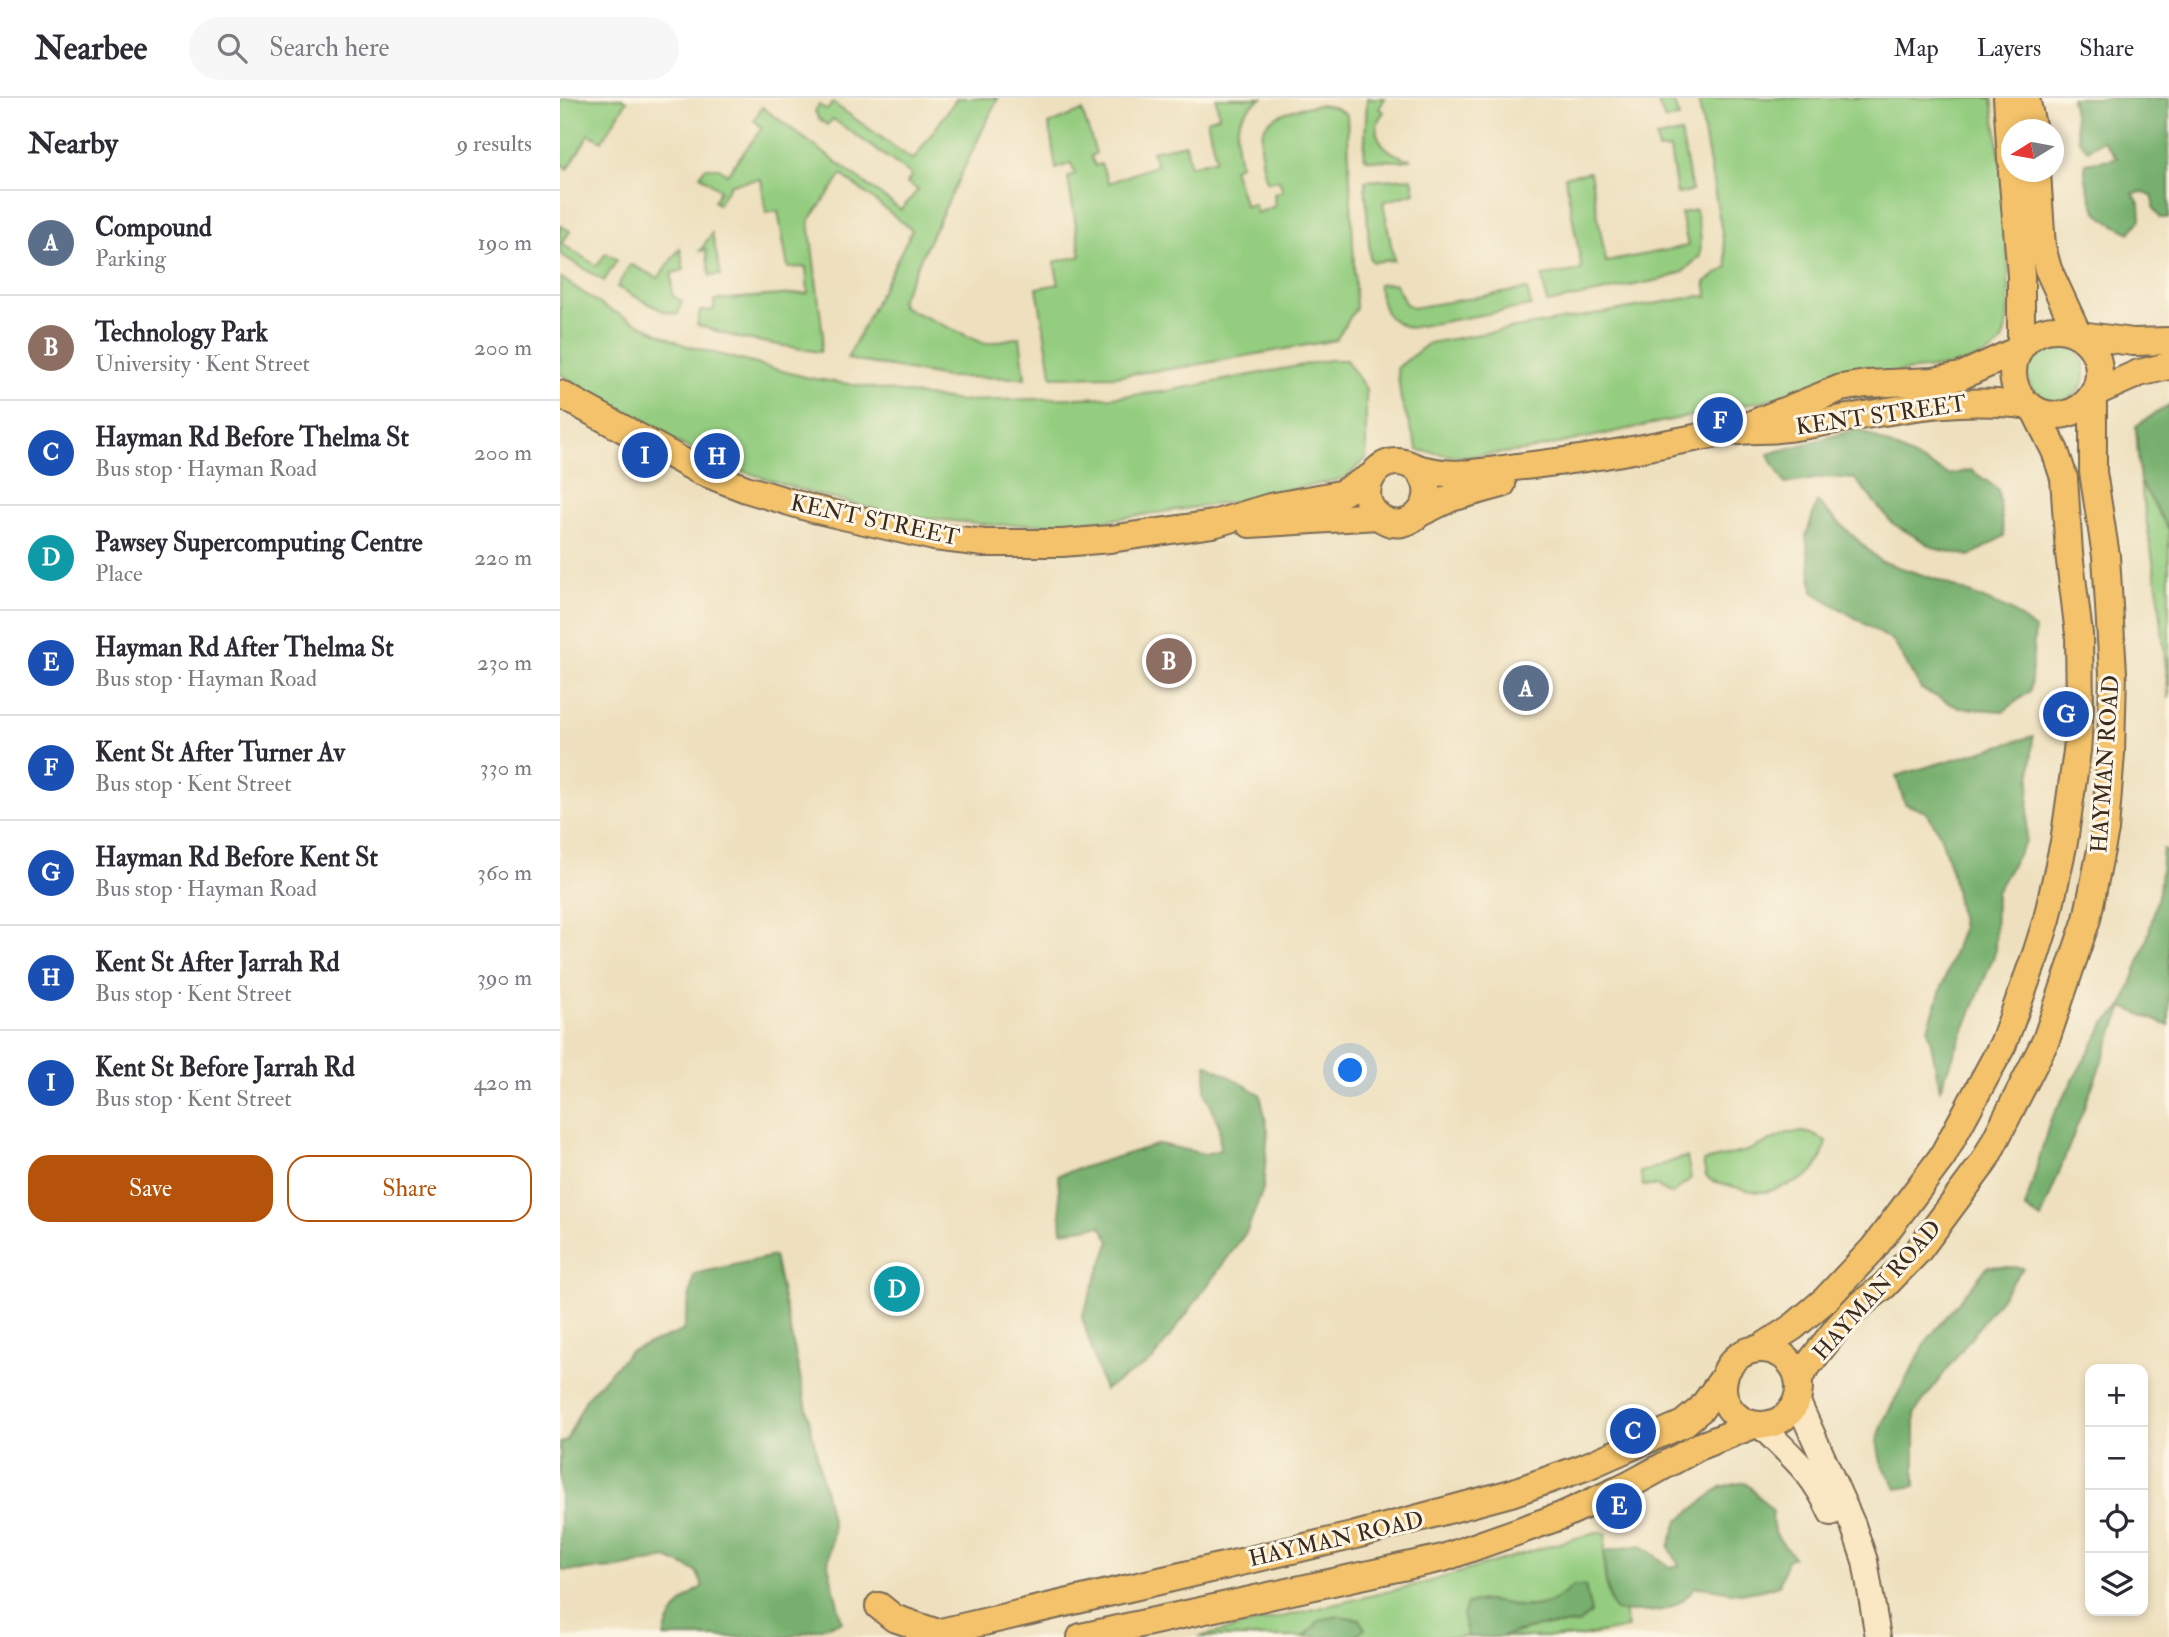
<!DOCTYPE html>
<html lang="en">
<head>
<meta charset="utf-8">
<style>
  :root { --surface:#fff; --page:#f7f7f7; --text:#2b2b33; --muted:#7c7c81; --line:#e1e1e2; --accent:#b45309 }
  body { margin:0; font-family:"IM FELL Double Pica",serif; background:var(--page); color:var(--text) }
  .controls { position:absolute; right:21px; bottom:21px; display:grid; overflow:hidden; border-radius:14px; box-shadow:0 4px 10px #0003 }
  .controls button { width:63px; height:63px; display:grid; place-items:center; padding:0; border:0; border-bottom:2px solid var(--line); background:var(--surface); color:var(--text); font:35px sans-serif }
  .compass { position:absolute; left:1441px; top:21px; width:63px; height:63px; border-radius:50%; background:var(--surface); box-shadow:0 4px 10px #0003; rotate:259deg }
  .you { position:absolute; left:791px; top:973px; width:24px; height:24px; margin:-18px; border:5px solid #fff; border-radius:50%; background:#1a73e8; box-shadow:0 0 0 10px #1a73e833 }
  .badge { display:grid; place-items:center; width:46px; height:46px; border-radius:50%; background:var(--accent); color:#fff; font-size:23px; font-weight:700 }
  .pin { position:absolute; translate:-50% -50%; border:4px solid #fff; box-shadow:0 2px 7px #0006 }
  .list { margin:0; padding:0; list-style:none }
  h2 { display:flex; justify-content:space-between; align-items:center; height:91px; margin:0; padding:0 28px; font-size:30px }
  h2 small { font-size:23px; font-weight:400; color:var(--muted) }
  .list li { display:grid; grid-template-columns:46px 1fr auto; gap:21px; align-items:center; box-sizing:border-box; height:105px; padding:0 28px; border-top:2px solid var(--line) }
  .list b { display:block; font-size:26px; white-space:nowrap }
  .list p { margin:0; font-size:23px; white-space:nowrap; color:var(--muted) }
  .list em { font-size:23px; font-style:normal; color:var(--muted) }
  .actions { display:flex; gap:14px; padding:21px 28px }
  .actions a { flex:1; padding:16px 0; border:2px solid var(--accent); border-radius:21px; text-align:center; font-size:24px; color:var(--accent) }
  .actions .main { background:var(--accent); color:#fff }
  .icon { flex:none; width:38px; height:38px; fill:none; stroke:currentColor; stroke-width:2; stroke-linecap:round; stroke-linejoin:round }
  .map { position:relative; flex:none; width:1609px; height:1539px; overflow:hidden }
  header { display:flex; align-items:center; gap:42px; box-sizing:border-box; height:98px; padding:0 35px; background:var(--surface); border-bottom:2px solid var(--line) }
  header strong { font-size:33px }
  nav { display:flex; gap:38px; margin-inline-start:auto; font-size:24px }
  .search { width:490px; height:63px; background:var(--page); display:flex; align-items:center; gap:18px; box-sizing:border-box; padding:0 24px; border-radius:38px; color:var(--muted); font-size:26px }
  main { display:flex }
  aside { flex:1; background:var(--surface) }
  .map>svg:first-child { display:block }
  .green { fill:#94cd80; stroke:#687c4f; stroke-width:2 }
  .forest { fill:#77b06e; stroke:#596d46; stroke-width:2 }
  .lines { fill:none; stroke-linecap:round; stroke-linejoin:round }
  .secondary-casing { stroke:#7a6a56; stroke-width:28 }
  .primary-casing { stroke:#7a6a56; stroke-width:30 }
  .secondary { stroke:#fae7c3; stroke-width:24 }
  .primary { stroke:#f3c26a; stroke-width:26 }
  .labels { text-anchor:middle; dominant-baseline:central; stroke-width:6; stroke-linejoin:round; paint-order:stroke }
  .street-label { font-size:23px; fill:#3b2a1e; stroke:#fcf5e5 }
</style>
</head>
<body>
<header>
<strong>Nearbee</strong>
<div class="search"><svg class="icon" aria-label="search" viewBox="0 0 24 24"><circle cx="10" cy="10" r="6"/><path d="M15 15l6 6"/></svg>Search here</div>
<nav><a>Map</a><a>Layers</a><a>Share</a></nav>
</header>
<main>
<aside>
<h2>Nearby<small>9 results</small></h2>
<ul class="list">
<li><span class="badge" style="background:#5c6f8a">A</span><div><b>Compound</b><p>Parking</p></div><em>190 m</em></li>
<li><span class="badge" style="background:#8d6e63">B</span><div><b>Technology Park</b><p>University · Kent Street</p></div><em>200 m</em></li>
<li><span class="badge" style="background:#1a4fb4">C</span><div><b>Hayman Rd Before Thelma St</b><p>Bus stop · Hayman Road</p></div><em>200 m</em></li>
<li><span class="badge" style="background:#0f9aa8">D</span><div><b>Pawsey Supercomputing Centre</b><p>Place</p></div><em>220 m</em></li>
<li><span class="badge" style="background:#1a4fb4">E</span><div><b>Hayman Rd After Thelma St</b><p>Bus stop · Hayman Road</p></div><em>230 m</em></li>
<li><span class="badge" style="background:#1a4fb4">F</span><div><b>Kent St After Turner Av</b><p>Bus stop · Kent Street</p></div><em>330 m</em></li>
<li><span class="badge" style="background:#1a4fb4">G</span><div><b>Hayman Rd Before Kent St</b><p>Bus stop · Hayman Road</p></div><em>360 m</em></li>
<li><span class="badge" style="background:#1a4fb4">H</span><div><b>Kent St After Jarrah Rd</b><p>Bus stop · Kent Street</p></div><em>390 m</em></li>
<li><span class="badge" style="background:#1a4fb4">I</span><div><b>Kent St Before Jarrah Rd</b><p>Bus stop · Kent Street</p></div><em>420 m</em></li>
</ul>
<div class="actions"><a class="main">Save</a><a>Share</a></div>
</aside>
<div class="map">
<svg width="1609" height="1539" viewBox="0 0 1609 1539">
  <rect width="100%" height="100%" fill="#fcf5e5"/>
  <filter id="ink" filterUnits="userSpaceOnUse"><feTurbulence type="fractalNoise" baseFrequency=".0143" numOctaves="2"/><feDisplacementMap in="SourceGraphic" scale="14" xChannelSelector="R" yChannelSelector="G"/><feConvolveMatrix kernelMatrix="1 2 1 2 8 2 1 2 1" color-interpolation-filters="sRGB"/></filter>
  <filter id="wash" filterUnits="userSpaceOnUse"><feTurbulence type="fractalNoise" baseFrequency=".00686" numOctaves="4" result="noise"/><feDisplacementMap in="SourceGraphic" scale="28" xChannelSelector="R" yChannelSelector="G"/><feGaussianBlur stdDeviation="1.57" result="paint"/><feColorMatrix in="noise" values="0 0 0 0 0 0 0 0 0 0 0 0 0 0 0 0 0 1.4 0 .05"/><feComposite in="paint" operator="in"/></filter>
  <g filter="url(#wash)">
    <rect width="100%" height="100%" fill="#eee0be"/>
    <g class="green">
      <path d="M 3,0 L 62,0 L 67,3 L 42,43 L 29,36 L 8,71 L 0,65 L 0,4 Z"/>
      <path d="M 397,0 L 438,0 L 340,203 L 343,209 L 425,246 L 460,239 L 465,280 L 386,279 L 287,261 L 352,132 L 282,77 L 249,123 L 263,238 L 260,254 L 179,240 L 137,227 L 140,213 L 154,212 L 154,202 L 248,195 L 246,169 L 228,170 L 218,113 L 206,115 L 201,81 L 171,86 L 158,106 L 154,103 L 160,92 L 140,77 L 145,70 L 159,70 L 167,76 L 202,30 L 194,22 L 202,9 L 341,112 L 358,92 L 347,85 L 352,77 L 273,21 L 267,27 L 258,20 L 255,13 L 259,7 L 267,12 L 273,5 L 353,62 Z"/>
      <path d="M 656,0 L 702,0 C 672,18 674,37 680,67 L 673,70 L 685,108 L 694,106 L 697,115 L 715,108 L 714,96 L 723,93 L 719,82 L 708,84 L 706,81 C 702,66 698,47 703,32 C 709,15 752,4 768,8 C 776,9 781,12 787,17 L 796,210 L 776,242 L 624,269 L 556,278 L 492,279 L 477,190 L 499,186 L 494,164 L 521,158 L 508,80 L 515,76 L 511,65 L 496,71 L 489,26 L 522,13 L 536,55 L 531,58 L 535,68 L 541,66 L 549,85 L 597,67 L 592,53 L 626,46 L 630,68 L 656,61 L 647,22 L 659,18 Z"/>
      <path d="M 807,0 L 825,0 L 819,11 L 824,14 C 804,37 830,59 852,61 L 842,63 L 809,62 L 804,59 Z"/>
      <path d="M 1096,0 L 1112,0 L 1119,20 L 1105,22 Z"/>
      <path d="M 1138,0 L 1432,0 C 1438,40 1461,219 1440,246 C 1423,267 1369,271 1343,273 L 964,353 L 900,359 L 858,352 L 841,302 L 837,270 L 869,245 L 1139,198 L 1148,199 L 1145,184 L 1168,169 Z"/>
      <path d="M 1121,35 L 1132,93 L 1117,96 L 1110,51 L 1098,52 L 1096,40 Z"/>
      <path d="M 1030,74 L 1046,164 L 1128,148 L 1121,115 L 1136,112 L 1141,141 L 1140,158 L 1123,174 L 1104,181 L 987,205 L 982,178 L 1022,172 L 1005,78 Z"/>
      <path d="M 852,80 L 855,95 L 823,104 L 834,162 L 813,164 L 810,161 L 805,83 Z"/>
      <path d="M 0,127 L 10,133 L 2,146 L 37,168 L 46,155 L 57,162 L 44,183 L 0,156 Z"/>
      <path d="M 152,135 L 161,177 L 150,178 L 146,152 L 140,153 Z"/>
      <path d="M 120,150 L 124,172 L 112,175 L 112,197 L 122,204 L 118,216 L 103,213 L 57,189 L 69,168 L 72,167 L 98,180 Z"/>
      <path d="M 0,179 L 46,210 L 124,247 L 249,280 L 399,303 L 552,299 L 602,294 L 769,262 L 786,262 L 806,291 L 806,361 L 785,380 L 685,402 L 527,425 L 434,427 L 342,418 L 251,395 L 173,370 L 109,341 L 0,276 Z"/>
      <path d="M 835,185 L 845,205 L 852,210 L 967,191 L 971,208 L 849,230 C 822,220 824,212 818,186 Z"/>
      <circle cx="1496" cy="274" r="29"/>
      <path d="M 1609,307 L 1609,601 L 1599,500 L 1580,383 L 1576,328 Z"/>
      <path d="M 1244,1034 L 1256,1037 L 1266,1044 C 1261,1073 1247,1083 1218,1090 C 1213,1092 1207,1094 1202,1094 C 1186,1094 1168,1086 1152,1083 L 1146,1078 L 1143,1063 L 1187,1053 L 1228,1035 Z"/>
      <path d="M 1127,1059 L 1131,1080 L 1112,1096 L 1096,1088 L 1083,1088 L 1080,1074 C 1096,1071 1110,1062 1127,1059 Z"/>
      <path d="M 1036,1434 L 1046,1435 C 1043,1462 1042,1488 1055,1513 L 1064,1513 L 1068,1530 L 1018,1539 L 941,1539 L 979,1528 L 1018,1526 L 1031,1515 L 1025,1488 C 1008,1489 1009,1495 996,1502 C 971,1513 947,1507 920,1502 L 903,1518 L 908,1539 L 792,1539 L 805,1531 L 746,1536 L 744,1539 L 638,1539 L 864,1485 Z"/>
    </g>
    <g class="forest">
      <path d="M 1511,0 L 1609,0 L 1609,120 L 1600,120 L 1593,109 L 1593,99 L 1583,94 L 1573,95 L 1580,107 L 1581,121 L 1570,135 C 1561,130 1549,125 1541,118 C 1532,110 1522,76 1526,65 L 1557,60 L 1543,42 L 1528,52 L 1519,43 Z"/>
      <path d="M 1609,307 L 1609,432 L 1580,383 L 1576,328 Z"/>
      <path d="M 1298,331 L 1389,377 L 1411,372 L 1438,391 L 1444,438 L 1410,458 L 1376,451 L 1332,425 L 1295,381 L 1267,379 L 1225,386 L 1208,356 Z"/>
      <path d="M 1257,404 L 1320,463 L 1378,482 L 1450,512 L 1475,531 L 1470,593 L 1444,613 L 1399,610 L 1361,591 L 1334,544 L 1253,494 L 1246,438 Z"/>
      <path d="M 1473,638 L 1466,743 L 1436,794 L 1435,855 L 1380,991 L 1368,930 L 1402,830 L 1392,775 L 1380,736 L 1366,714 L 1345,706 L 1336,678 Z"/>
      <path d="M 1603,751 L 1609,754 L 1609,928 L 1563,909 L 1481,1121 L 1465,1110 L 1490,1023 L 1545,925 L 1563,908 L 1587,842 L 1599,793 Z"/>
      <path d="M 647,966 L 700,996 L 708,1033 L 703,1091 L 687,1133 L 593,1262 L 544,1292 L 522,1219 L 550,1143 L 541,1128 L 502,1133 L 498,1077 L 599,1046 L 645,1056 L 660,1052 L 659,1027 L 645,993 Z"/>
      <path d="M 214,1158 L 273,1431 L 268,1466 L 282,1524 L 229,1539 L 104,1539 C 108,1516 125,1500 143,1488 L 136,1473 L 107,1460 L 59,1470 L 4,1473 L 0,1470 L 0,1345 L 6,1343 L 27,1299 L 70,1253 L 123,1233 L 134,1176 Z"/>
      <path d="M 1428,1168 L 1463,1170 L 1355,1314 L 1355,1388 L 1337,1391 L 1321,1365 L 1317,1343 L 1325,1320 L 1368,1241 Z"/>
      <path d="M 1185,1384 L 1213,1413 C 1209,1435 1221,1443 1234,1459 L 1227,1462 L 1219,1487 C 1207,1491 1194,1495 1180,1495 C 1165,1494 1151,1489 1135,1489 C 1114,1518 1087,1515 1055,1513 C 1045,1493 1045,1475 1044,1453 L 1081,1447 L 1110,1469 L 1119,1467 L 1109,1449 L 1118,1423 L 1161,1389 Z"/>
      <path d="M 1013,1488 L 1025,1488 L 1031,1515 L 1018,1526 L 979,1528 L 941,1539 L 908,1539 L 903,1518 L 907,1506 C 949,1493 968,1530 1013,1488 Z"/>
      <path d="M 779,1518 L 800,1521 L 805,1531 L 792,1539 L 744,1539 L 760,1522 Z"/>
    </g>
  </g>
  <g filter="url(#ink)">
    <g class="lines">
      <defs>
        <g id="secondary">
          <path d="M 1237,1302 L 1293,1427 L 1305,1463 L 1318,1539"/>
          <path d="M 1200,1327 C 1231,1358 1252,1373 1271,1415"/>
        </g>
        <g id="primary">
          <path d="M 1447,0 L 1451,61"/>
          <path d="M 1466,0 L 1473,32"/>
          <path d="M 1452,74 L 1461,177 L 1461,248"/>
          <path d="M 1477,74 L 1482,149 L 1488,171 L 1518,236"/>
          <circle cx="1496" cy="274" r="43"/>
          <path d="M 1520,237 L 1573,244 L 1609,243"/>
          <path d="M 1534,295 L 1579,275 L 1609,268"/>
          <path d="M 0,296 L 140,373 L 186,391 L 253,411 L 374,439 L 424,445 L 502,445 L 550,441 L 653,426 L 710,409 L 780,396 L 812,378"/>
          <path d="M 1194,325 L 1281,290 L 1306,286 L 1373,283 L 1401,278 L 1458,252"/>
          <path d="M 857,371 C 886,400 848,443 818,418 C 797,401 809,365 836,364 C 846,363 852,369 861,371 C 896,380 921,374 956,369 C 987,365 1018,362 1050,356 C 1090,349 1130,340 1170,334 C 1189,331 1209,333 1228,330 C 1312,318 1384,296 1470,308"/>
          <path d="M 860,415 L 891,400 L 942,386"/>
          <path d="M 690,426 L 818,418"/>
          <path d="M 1199,1251 L 1233,1229 L 1265,1202 L 1313,1151 L 1382,1059 L 1443,946 L 1476,856 L 1487,821 L 1504,744 L 1517,653 L 1520,610 L 1519,536 L 1509,455 L 1504,380 L 1495,353 L 1474,311"/>
          <circle cx="1201" cy="1289" r="38"/>
          <path d="M 1238,1280 L 1278,1229 L 1296,1210 L 1324,1188 L 1358,1153 L 1424,1064 L 1486,942 L 1527,821 L 1545,732 L 1551,655 L 1553,575 L 1546,458 L 1533,374 L 1533,297"/>
          <path d="M 319,1508 L 334,1520 L 378,1535"/>
          <path d="M 359,1539 L 792,1438 L 951,1395 L 1025,1369 L 1123,1326 L 1141,1311 L 1164,1279"/>
          <path d="M 521,1539 L 883,1460 L 1001,1418 L 1071,1386 L 1140,1348 L 1194,1327"/>
        </g>
      </defs>
      <use href="#secondary" class="secondary-casing"/>
      <use href="#primary" class="primary-casing"/>
      <use href="#secondary" class="secondary"/>
      <use href="#primary" class="primary"/>
    </g>
  </g>
  <g class="labels">
    <g class="street-label">
      <text transform="translate(1321 317) rotate(-8)">KENT STREET</text>
      <text transform="translate(315 422) rotate(12)">KENT STREET</text>
      <text transform="translate(1545 666) rotate(-86)">HAYMAN ROAD</text>
      <text transform="translate(1317 1192) rotate(-48)">HAYMAN ROAD</text>
      <text transform="translate(776 1441) rotate(-13)">HAYMAN ROAD</text>
    </g>
  </g>
</svg>
<div class="controls">
<button>+</button>
<button>−</button>
<button><svg class="icon" aria-label="locate" viewBox="0 0 24 24"><circle cx="12" cy="12" r="6"/><path d="M12 2v4M12 18v4M2 12h4M18 12h4"/></svg></button>
<button><svg class="icon" aria-label="layers" viewBox="0 0 24 24"><path d="M12 4l9 5-9 5-9-5zM3 14l9 5 9-5"/></svg></button>
</div>
<svg class="compass" viewBox="-18 -18 36 36"><path d="M0-13l5 13h-10z" fill="#e53935"/><path d="M0 13l5-13h-10z" fill="#7c7c81"/></svg>
<div class="you"></div>
<div class="pin badge" style="left:966px;top:590px;background:#5c6f8a">A</div>
<div class="pin badge" style="left:609px;top:563px;background:#8d6e63">B</div>
<div class="pin badge" style="left:1073px;top:1333px;background:#1a4fb4">C</div>
<div class="pin badge" style="left:337px;top:1191px;background:#0f9aa8">D</div>
<div class="pin badge" style="left:1059px;top:1408px;background:#1a4fb4">E</div>
<div class="pin badge" style="left:1160px;top:322px;background:#1a4fb4">F</div>
<div class="pin badge" style="left:1506px;top:616px;background:#1a4fb4">G</div>
<div class="pin badge" style="left:157px;top:358px;background:#1a4fb4">H</div>
<div class="pin badge" style="left:85px;top:357px;background:#1a4fb4">I</div>
</div>
</main>
</body>
</html>
